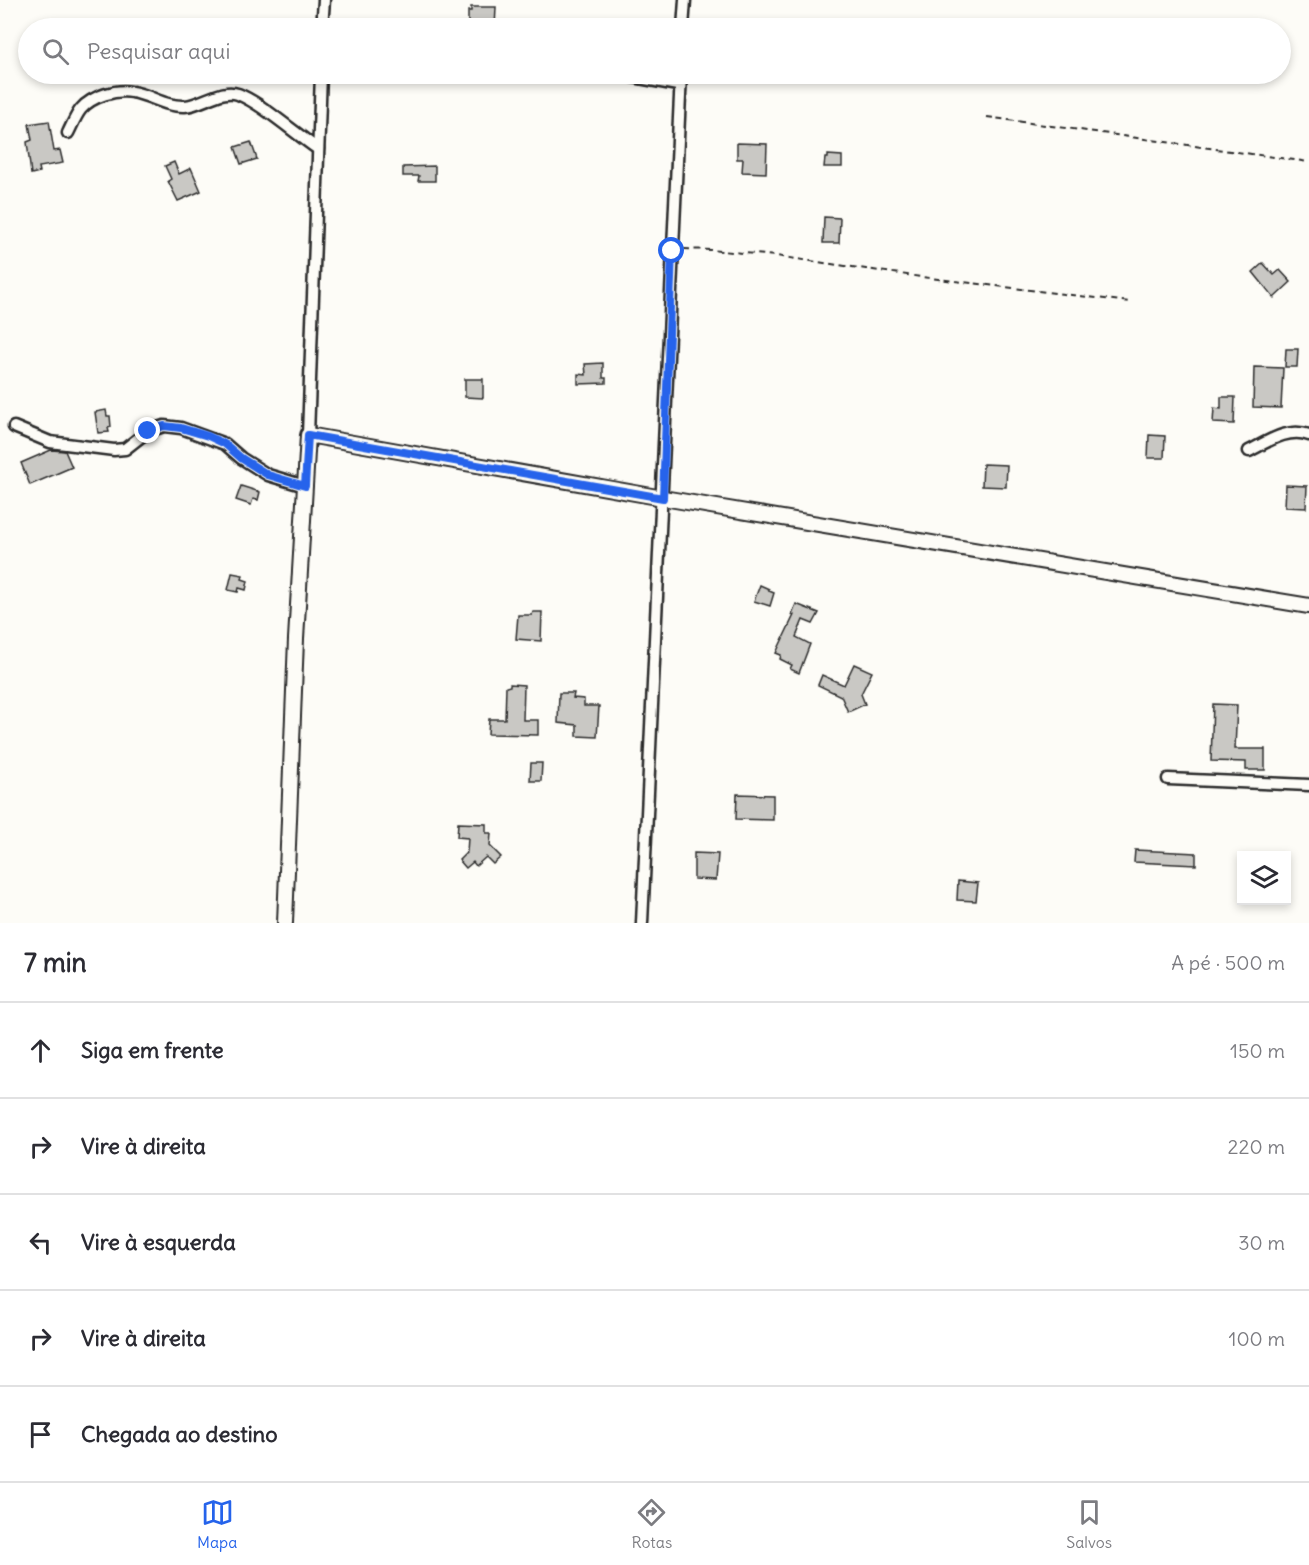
<!DOCTYPE html>
<html lang="pt">
<head>
<meta charset="utf-8">
<style>
  :root { --surface:#fff; --page:#f7f7f7; --text:#2b2b33; --muted:#7c7c81; --line:#e1e1e2; --accent:#2563eb }
  body { margin:0; font-family:Delius,sans-serif; background:var(--page); color:var(--text) }
  .controls { position:absolute; right:18px; bottom:18px; display:grid; overflow:hidden; border-radius:0px; box-shadow:0 3px 9px #0003 }
  .controls button { width:54px; height:54px; display:grid; place-items:center; padding:0; border:0; border-bottom:2px solid var(--line); background:var(--surface); color:var(--text); font:30px sans-serif }
  .stop { position:absolute; width:18px; height:18px; margin:-14px; border:4px solid #2563eb; border-radius:50%; background:#fff }
  .stop.end { background:#2563eb; border-color:#fff; box-shadow:0 2px 6px #0008 }
  .list { margin:0; padding:0; list-style:none }
  h2 { display:flex; justify-content:space-between; align-items:center; height:78px; margin:0; padding:0 24px; font-size:26px }
  h2 small { font-size:20px; font-weight:400; color:var(--muted) }
  .list li { display:grid; grid-template-columns:39px 1fr auto; gap:18px; align-items:center; box-sizing:border-box; height:96px; padding:0 24px; border-top:2px solid var(--line) }
  .list b { display:block; font-size:22px; white-space:nowrap }
  .list em { font-size:20px; font-style:normal; color:var(--muted) }
  .icon { flex:none; width:33px; height:33px; fill:none; stroke:currentColor; stroke-width:2; stroke-linecap:round; stroke-linejoin:round }
  .map { position:relative; flex:none; width:1309px; height:923px; overflow:hidden }
  .search { position:absolute; background:var(--surface); box-shadow:0 3px 9px #0003; left:18px; right:18px; top:18px; height:66px; display:flex; align-items:center; gap:15px; box-sizing:border-box; padding:0 21px; border-radius:33px; color:var(--muted); font-size:22px }
  .sheet { height:558px; background:var(--surface) }
  nav { display:flex; justify-content:space-around; align-items:center; box-sizing:border-box; height:84px; border-top:2px solid var(--line); background:var(--surface); font-size:16px; color:var(--muted) }
  nav a { display:grid; justify-items:center; gap:3px }
  nav .on { color:var(--accent) }
  .map>svg:first-child { display:block }
  .building { fill:#c9c8c4; stroke:#2b2b2b; stroke-width:1.5 }
  .lines { fill:none; stroke-linecap:round; stroke-linejoin:round }
  .service-casing { stroke:#2b2b2b; stroke-width:10 }
  .minor-casing { stroke:#2b2b2b; stroke-width:15 }
  .tertiary-casing { stroke:#2b2b2b; stroke-width:18 }
  .path { stroke:#2b2b2b; stroke-width:2; stroke-dasharray:6 4.5; stroke-linecap:butt }
  .service { stroke:#fdfcf7; stroke-width:5 }
  .minor { stroke:#fdfcf7; stroke-width:10 }
  .tertiary { stroke:#fdfcf7; stroke-width:14 }
  .route { stroke:#2563eb; stroke-width:8 }
</style>
</head>
<body>
<div class="map">
<svg width="1309" height="923" viewBox="0 0 1309 923">
  <rect width="100%" height="100%" fill="#fdfcf7"/>
  <filter id="ink" filterUnits="userSpaceOnUse"><feTurbulence type="fractalNoise" baseFrequency=".0167" numOctaves="2"/><feDisplacementMap in="SourceGraphic" scale="12" xChannelSelector="R" yChannelSelector="G"/><feConvolveMatrix kernelMatrix="1 2 1 2 8 2 1 2 1" color-interpolation-filters="sRGB"/></filter>
  <g filter="url(#ink)">
    <g class="building">
      <path d="M 471,7 L 496,7 L 495,28 L 468,28 L 468,11 L 471,11 Z"/>
      <path d="M 49,121 L 54,151 L 60,150 L 63,163 L 39,167 L 40,172 L 31,174 L 27,142 L 32,140 L 29,124 Z"/>
      <path d="M 251,142 L 257,159 L 241,164 L 235,147 Z"/>
      <path d="M 737,143 L 767,144 L 766,173 L 742,172 L 743,159 L 737,159 Z"/>
      <path d="M 828,155 L 842,156 L 842,167 L 824,167 L 825,158 L 828,158 Z"/>
      <path d="M 174,162 L 179,174 L 191,168 L 201,191 L 178,201 L 168,181 L 171,179 L 165,166 Z"/>
      <path d="M 435,166 L 435,181 L 418,181 L 419,176 L 403,176 L 403,167 Z"/>
      <path d="M 824,217 L 840,218 L 839,243 L 823,243 Z"/>
      <path d="M 1263,263 L 1274,275 L 1280,270 L 1291,282 L 1274,298 L 1253,272 Z"/>
      <path d="M 1286,349 L 1298,349 L 1297,367 L 1285,367 Z"/>
      <path d="M 603,363 L 603,378 L 606,378 L 606,383 L 578,384 L 578,374 L 586,375 L 585,364 Z"/>
      <path d="M 1254,367 L 1283,368 L 1281,408 L 1253,407 Z"/>
      <path d="M 465,379 L 483,379 L 483,398 L 465,397 Z"/>
      <path d="M 1221,397 L 1235,397 L 1234,424 L 1213,423 L 1214,408 L 1221,409 Z"/>
      <path d="M 106,410 L 107,416 L 110,416 L 111,427 L 108,428 L 109,432 L 98,433 L 95,412 Z"/>
      <path d="M 1149,435 L 1165,436 L 1164,458 L 1148,458 Z"/>
      <path d="M 51,450 L 65,451 L 72,467 L 30,485 L 21,463 Z"/>
      <path d="M 983,464 L 1007,465 L 1006,487 L 982,486 Z"/>
      <path d="M 1286,485 L 1307,486 L 1306,508 L 1285,507 Z"/>
      <path d="M 241,486 L 260,492 L 258,500 L 253,499 L 251,505 L 236,500 Z"/>
      <path d="M 232,573 L 243,575 L 242,579 L 248,581 L 246,590 L 239,588 L 238,592 L 228,590 Z"/>
      <path d="M 760,585 L 769,589 L 769,591 L 774,593 L 770,606 L 754,601 Z"/>
      <path d="M 796,604 L 819,613 L 813,624 L 803,620 L 796,637 L 810,644 L 799,673 L 790,669 L 792,665 L 780,659 L 781,655 L 776,653 L 794,615 L 792,614 Z"/>
      <path d="M 533,612 L 542,612 L 541,641 L 516,639 L 518,615 L 532,615 Z"/>
      <path d="M 854,664 L 872,672 L 861,694 L 865,704 L 848,712 L 841,696 L 818,685 L 822,675 L 844,685 Z"/>
      <path d="M 510,684 L 524,685 L 523,720 L 538,720 L 538,735 L 488,734 L 489,719 L 505,719 L 506,687 L 510,686 Z"/>
      <path d="M 559,693 L 574,693 L 573,698 L 584,699 L 584,706 L 599,706 L 597,737 L 577,736 L 577,725 L 558,723 Z"/>
      <path d="M 1213,704 L 1237,705 L 1235,749 L 1265,749 L 1265,770 L 1246,770 L 1246,762 L 1211,761 Z"/>
      <path d="M 531,763 L 542,763 L 541,781 L 530,781 Z"/>
      <path d="M 737,794 L 773,795 L 773,820 L 736,819 Z"/>
      <path d="M 458,823 L 486,824 L 486,833 L 491,833 L 490,846 L 501,857 L 493,864 L 486,857 L 476,866 L 473,862 L 466,868 L 459,860 L 467,852 L 468,838 L 457,837 Z"/>
      <path d="M 1135,850 L 1196,853 L 1196,865 L 1134,862 Z"/>
      <path d="M 694,853 L 718,854 L 716,880 L 694,879 Z"/>
      <path d="M 958,881 L 978,883 L 976,901 L 957,900 Z"/>
    </g>
    <g class="lines">
      <defs>
        <path id="service" d="M 603,74 L 680,88"/>
        <g id="minor">
          <path d="M 322,28 L 324,0"/>
          <path d="M 683,28 L 685,0"/>
          <path d="M 68,133 C 72,125 76,115 81,109 C 92,96 116,89 132,92 C 151,95 165,107 185,106 C 202,105 221,88 238,94 C 261,103 296,134 318,149"/>
          <path d="M 14,427 L 50,442 L 114,450 L 125,449 L 148,431 L 164,426 L 181,428 L 225,444 L 241,458 L 268,475 L 305,486"/>
          <path d="M 308,435 L 321,74"/>
          <path d="M 1249,451 C 1267,442 1288,427 1309,435"/>
          <path d="M 1168,779 L 1309,785"/>
          <path d="M 642,923 L 681,74"/>
        </g>
        <path id="tertiary" d="M 285,923 L 296,639 L 308,435 L 663,498 L 1309,606"/>
      </defs>
      <use href="#service" class="service-casing"/>
      <use href="#minor" class="minor-casing"/>
      <use href="#tertiary" class="tertiary-casing"/>
      <g class="path">
        <path d="M 987,117 L 1309,162"/>
        <path d="M 684,249 L 711,250 L 776,256 L 921,277 L 1130,302"/>
      </g>
      <use href="#service" class="service"/>
      <use href="#minor" class="minor"/>
      <use href="#tertiary" class="tertiary"/>
    </g>
  </g>
  <g class="lines" filter="url(#ink)">
    <path class="route" d="M 148,431 L 164,426 L 181,428 L 208,436 L 225,444 L 241,458 L 268,475 L 305,486 L 308,435 L 663,498 L 672,251"/>
  </g>
</svg>
<div class="controls">
<button><svg class="icon" aria-label="layers" viewBox="0 0 24 24"><path d="M12 4l9 5-9 5-9-5zM3 14l9 5 9-5"/></svg></button>
</div>
<div class="stop" style="left:672px;top:251px"></div>
<div class="stop end" style="left:148px;top:431px"></div>
<div class="search"><svg class="icon" aria-label="search" viewBox="0 0 24 24"><circle cx="10" cy="10" r="6"/><path d="M15 15l6 6"/></svg>Pesquisar aqui</div>
</div>
<section class="sheet">
<h2>7 min<small>A pé · 500 m</small></h2>
<ul class="list">
<li><svg class="icon" aria-label="ahead" viewBox="0 0 24 24"><path d="M12 20V5M6 11l6-6 6 6"/></svg><div><b>Siga em frente</b></div><em>150 m</em></li>
<li><svg class="icon" aria-label="right" viewBox="0 0 24 24"><path d="M7 20v-9h11M14 6l5 5-5 5"/></svg><div><b>Vire à direita</b></div><em>220 m</em></li>
<li><svg class="icon" aria-label="left" viewBox="0 0 24 24"><path d="M17 20v-9H6M10 6l-5 5 5 5"/></svg><div><b>Vire à esquerda</b></div><em>30 m</em></li>
<li><svg class="icon" aria-label="right" viewBox="0 0 24 24"><path d="M7 20v-9h11M14 6l5 5-5 5"/></svg><div><b>Vire à direita</b></div><em>100 m</em></li>
<li><svg class="icon" aria-label="arrive" viewBox="0 0 24 24"><path d="M6 21V4h12l-3 4 3 4H6"/></svg><div><b>Chegada ao destino</b></div></li>
</ul>
</section>
<nav>
<a class="on"><svg class="icon" aria-label="map" viewBox="0 0 24 24"><path d="M3 6l6-2 6 2 6-2v14l-6 2-6-2-6 2zM9 4v14M15 6v14"/></svg>Mapa</a>
<a><svg class="icon" aria-label="directions" viewBox="0 0 24 24"><path d="M12 3l9 9-9 9-9-9zM9 14v-3h6M13 9l2 2-2 2"/></svg>Rotas</a>
<a><svg class="icon" aria-label="saved" viewBox="0 0 24 24"><path d="M7 4h10v16l-5-4-5 4z"/></svg>Salvos</a>
</nav>
</body>
</html>
